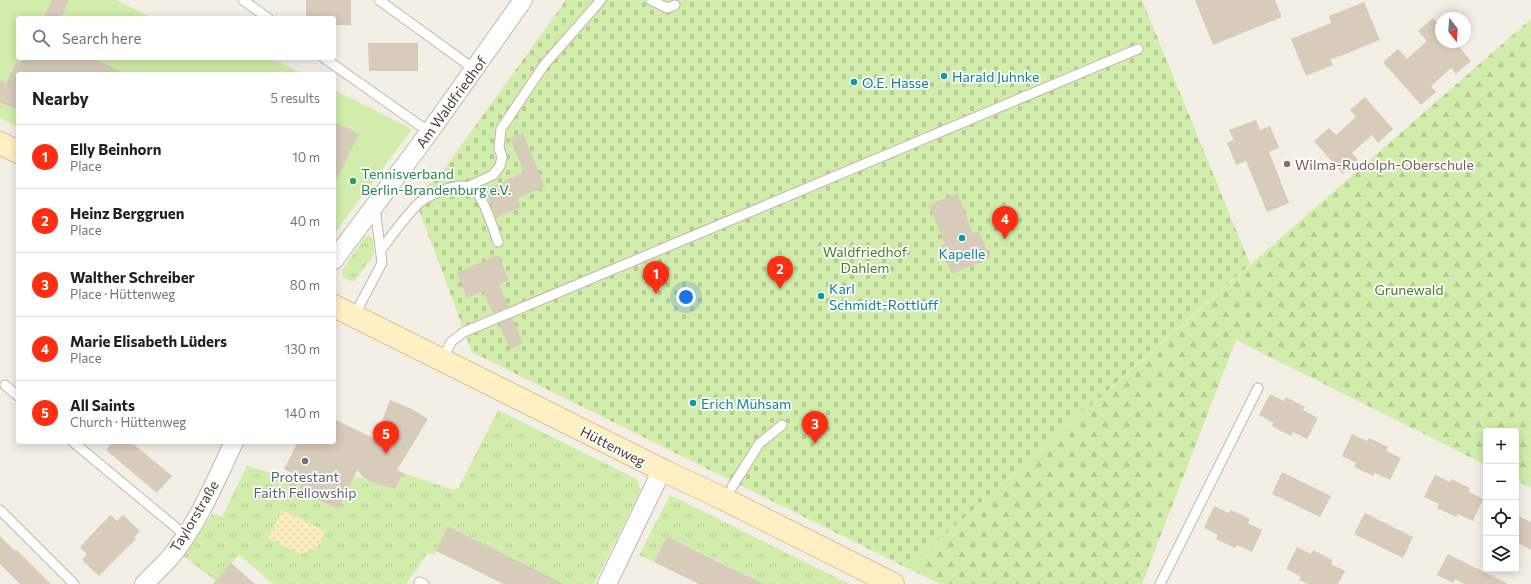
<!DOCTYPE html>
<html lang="en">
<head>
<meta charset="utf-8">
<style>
  :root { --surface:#fff; --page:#f2f2f2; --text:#202124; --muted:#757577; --line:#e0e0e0; --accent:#ff2e12 }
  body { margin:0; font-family:Commissioner,sans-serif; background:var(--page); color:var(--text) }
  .controls { position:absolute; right:12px; bottom:12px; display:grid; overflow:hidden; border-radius:4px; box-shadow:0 2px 10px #0003 }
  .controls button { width:36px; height:36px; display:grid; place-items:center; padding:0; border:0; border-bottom:1px solid var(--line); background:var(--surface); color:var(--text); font:20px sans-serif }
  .compass { position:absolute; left:1435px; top:12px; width:36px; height:36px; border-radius:50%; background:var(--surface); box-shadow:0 2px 10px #0003; rotate:163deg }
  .you { position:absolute; left:686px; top:297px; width:14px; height:14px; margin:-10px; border:3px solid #fff; border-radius:50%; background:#1a73e8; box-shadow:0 0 0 6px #1a73e833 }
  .badge { display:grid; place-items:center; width:26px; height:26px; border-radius:50%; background:var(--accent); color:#fff; font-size:13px; font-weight:700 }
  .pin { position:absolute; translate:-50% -33px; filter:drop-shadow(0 1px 2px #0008) }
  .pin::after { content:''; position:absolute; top:21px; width:14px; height:12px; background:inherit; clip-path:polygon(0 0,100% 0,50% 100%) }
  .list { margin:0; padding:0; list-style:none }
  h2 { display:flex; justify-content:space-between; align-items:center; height:52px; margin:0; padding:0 16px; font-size:17px }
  h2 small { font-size:13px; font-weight:400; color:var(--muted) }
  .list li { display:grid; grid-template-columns:26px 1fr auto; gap:12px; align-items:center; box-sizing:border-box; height:64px; padding:0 16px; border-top:1px solid var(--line) }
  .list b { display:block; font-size:15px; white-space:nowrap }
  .list p { margin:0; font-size:13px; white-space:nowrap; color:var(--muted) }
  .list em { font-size:13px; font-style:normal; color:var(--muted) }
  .icon { flex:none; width:22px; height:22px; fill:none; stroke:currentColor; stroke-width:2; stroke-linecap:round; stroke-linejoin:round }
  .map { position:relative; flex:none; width:1531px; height:584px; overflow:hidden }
  .search { position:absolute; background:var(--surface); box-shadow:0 2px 10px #0003; left:16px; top:16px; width:320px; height:44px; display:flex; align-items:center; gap:10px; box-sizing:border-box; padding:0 14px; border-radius:4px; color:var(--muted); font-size:15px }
  .panel { position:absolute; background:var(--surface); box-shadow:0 2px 10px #0003; left:16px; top:72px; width:320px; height:372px; border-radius:4px }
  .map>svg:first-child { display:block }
  .grass { fill:url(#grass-tufts) }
  .forest { fill:url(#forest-firs) }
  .sand { fill:url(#sand-dots) }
  .cemetery { fill:url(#cemetery-stones) }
  .pitch { fill:#d1ecab }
  .building { fill:#d7cbba }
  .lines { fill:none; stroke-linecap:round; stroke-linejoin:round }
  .service-casing { stroke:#c1b7a7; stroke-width:11 }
  .minor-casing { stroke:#c1b7a7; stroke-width:20 }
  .secondary-casing { stroke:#dbc593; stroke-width:24 }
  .service { stroke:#fff; stroke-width:9 }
  .minor { stroke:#fff; stroke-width:18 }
  .secondary { stroke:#ffefc5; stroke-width:22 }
  .culture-dot { fill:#0f9aa8; stroke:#fff; stroke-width:1.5 }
  .education-dot { fill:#8d6e63; stroke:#fff; stroke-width:1.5 }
  .leisure-dot { fill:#2e9e5b; stroke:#fff; stroke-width:1.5 }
  .worship-dot { fill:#6b7280; stroke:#fff; stroke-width:1.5 }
  .labels { text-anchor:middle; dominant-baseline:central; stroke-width:3.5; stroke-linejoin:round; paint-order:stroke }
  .culture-label { font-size:14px; fill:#0d838f; stroke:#fff; text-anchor:start }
  .street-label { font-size:14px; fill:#473f34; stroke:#fff }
  .education-label { font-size:14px; fill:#785e54; stroke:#fff; text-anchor:start }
  .leisure-label { font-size:14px; fill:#27864d; stroke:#fff; text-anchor:start }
  .park-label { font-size:14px; fill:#487e23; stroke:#fff }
  .worship-label { font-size:14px; fill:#5b616d; stroke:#fff }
</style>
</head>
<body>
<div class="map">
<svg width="1531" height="584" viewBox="0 0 1531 584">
  <defs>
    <pattern id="grass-tufts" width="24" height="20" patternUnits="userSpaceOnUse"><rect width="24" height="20" fill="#d1ecab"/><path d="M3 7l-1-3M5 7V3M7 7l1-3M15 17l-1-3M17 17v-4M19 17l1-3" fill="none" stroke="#b5cb94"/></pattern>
    <pattern id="forest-firs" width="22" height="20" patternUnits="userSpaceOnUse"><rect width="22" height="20" fill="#d1ecab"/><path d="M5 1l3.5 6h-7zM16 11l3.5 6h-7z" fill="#b5cb94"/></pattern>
    <pattern id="sand-dots" width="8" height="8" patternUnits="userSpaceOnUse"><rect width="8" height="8" fill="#fcedbe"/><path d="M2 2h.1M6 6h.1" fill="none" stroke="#d9cca4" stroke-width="1.8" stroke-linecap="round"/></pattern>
    <pattern id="cemetery-stones" width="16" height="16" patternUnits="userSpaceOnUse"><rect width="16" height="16" fill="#d1ecab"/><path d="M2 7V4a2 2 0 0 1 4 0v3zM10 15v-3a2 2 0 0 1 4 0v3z" fill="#b5cb94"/></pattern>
  </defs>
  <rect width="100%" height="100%" fill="#f4efe6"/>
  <g class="grass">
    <path d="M 368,236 L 373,238 L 374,254 L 355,281 L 347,280 L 342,276 L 343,269 L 365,237 Z"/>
    <path d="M 498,410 L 637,479 L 641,490 L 594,584 L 564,584 L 449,526 L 434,555 L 428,553 L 406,584 L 273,584 L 239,555 L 216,581 L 182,555 L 213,513 L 222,517 L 247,466 L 345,493 L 354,476 L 395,489 L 403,473 L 454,490 L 459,487 Z"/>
    <path d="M 670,495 L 849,584 L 764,584 L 667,536 L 654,562 L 639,555 Z"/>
  </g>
  <path class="forest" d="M 1531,19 L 1531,488 L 1516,480 L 1516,431 L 1486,431 L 1486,465 L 1236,340 L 1142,584 L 940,584 L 907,568 L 1268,249 Z"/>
  <path class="sand" d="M 282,510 L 325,531 L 318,547 L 300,554 L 268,538 Z"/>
  <path class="cemetery" d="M 566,0 L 1142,0 L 1250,264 L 907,568 L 472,352 L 419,210 L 427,201 L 422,188 L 437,179 Z"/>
  <g class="pitch">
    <path d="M 0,0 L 116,0 L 153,18 L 18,18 L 18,58 L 271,58 L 303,74 L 18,74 L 18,127 L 0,118 Z"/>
    <path d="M 334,90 L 412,129 L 334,234 Z"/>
  </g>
  <g class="building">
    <path d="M 52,0 L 69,0 L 61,18 L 43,18 Z"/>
    <path d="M 306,0 L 351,0 L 351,25 L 334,25 L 334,18 L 306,18 Z"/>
    <path d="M 1195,0 L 1275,0 L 1282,17 L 1213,45 Z"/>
    <path d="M 1364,2 L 1380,40 L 1330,60 L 1333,65 L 1306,76 L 1291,39 L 1331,23 L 1329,16 Z"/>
    <path d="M 1433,18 L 1441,27 L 1441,42 L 1455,42 L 1471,61 L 1456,74 L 1451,68 L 1431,86 L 1436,92 L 1421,105 L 1383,62 L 1398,49 L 1407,59 L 1427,41 L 1418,31 Z"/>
    <path d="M 368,43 L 418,43 L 418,71 L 369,71 Z"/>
    <path d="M 23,58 L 93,58 L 125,74 L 18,74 L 18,110 L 0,102 L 0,80 L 6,83 L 18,59 L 18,67 Z"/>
    <path d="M 1365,97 L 1393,129 L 1378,143 L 1372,135 L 1352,153 L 1358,160 L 1343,174 L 1314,141 L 1329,128 L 1336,135 L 1356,117 L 1350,110 Z"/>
    <path d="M 1256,120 L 1260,130 L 1270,126 L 1279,148 L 1269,152 L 1289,203 L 1267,212 L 1246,161 L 1236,165 L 1227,143 L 1234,140 L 1229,130 Z"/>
    <path d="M 334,122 L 359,134 L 334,184 Z"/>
    <path d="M 523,133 L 545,187 L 517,198 L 521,207 L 496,218 L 486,190 L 524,172 L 510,138 Z"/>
    <path d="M 957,193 L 973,233 L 979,231 L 990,258 L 952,274 L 940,246 L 945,244 L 929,205 Z"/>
    <path d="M 498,255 L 509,280 L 499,284 L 509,307 L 493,313 L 483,291 L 467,298 L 457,273 Z"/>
    <path d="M 512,318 L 523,343 L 510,349 L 499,324 Z"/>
    <path d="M 1270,394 L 1284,401 L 1286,397 L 1305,407 L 1303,410 L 1318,418 L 1307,439 L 1293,432 L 1291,436 L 1272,426 L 1273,423 L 1259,415 Z"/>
    <path d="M 390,400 L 412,409 L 428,419 L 397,470 L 403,473 L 395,489 L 372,482 L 364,478 L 357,470 L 338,509 L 299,490 L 303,479 L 284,469 L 298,442 L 334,442 L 334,419 L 375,439 Z"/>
    <path d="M 1352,434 L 1367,441 L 1369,438 L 1388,447 L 1386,451 L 1401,458 L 1390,480 L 1375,473 L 1373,476 L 1354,467 L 1356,463 L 1342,456 Z"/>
    <path d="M 112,442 L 131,442 L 172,476 L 157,493 L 106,450 Z"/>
    <path d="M 1282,472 L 1331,496 L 1320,517 L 1272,494 Z"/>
    <path d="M 1435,475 L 1450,482 L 1451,479 L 1470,488 L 1469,492 L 1483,499 L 1473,521 L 1458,514 L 1456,517 L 1437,508 L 1439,504 L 1424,497 Z"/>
    <path d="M 1214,506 L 1229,513 L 1231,510 L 1250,519 L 1248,523 L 1262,530 L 1252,552 L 1237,545 L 1235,548 L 1216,539 L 1218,535 L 1204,528 Z"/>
    <path d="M 1365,513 L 1413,537 L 1403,558 L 1354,534 Z"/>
    <path d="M 110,515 L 117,521 L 123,515 L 140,531 L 134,537 L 136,539 L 99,576 L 82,560 L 87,554 L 80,547 Z"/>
    <path d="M 1516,515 L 1531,522 L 1531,550 L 1516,542 Z"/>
    <path d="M 448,526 L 564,584 L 503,584 L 463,564 L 436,551 Z"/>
    <path d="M 0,536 L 15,551 L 17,550 L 51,584 L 20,584 L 0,564 Z"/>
    <path d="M 667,536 L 716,561 L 764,584 L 699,584 L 654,562 Z"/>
    <path d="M 1297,547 L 1311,554 L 1313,550 L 1332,560 L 1331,564 L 1345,571 L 1338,584 L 1308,584 L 1299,580 L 1300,576 L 1286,569 Z"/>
    <path d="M 1448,554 L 1508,584 L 1464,584 L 1455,579 L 1453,583 L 1437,575 Z"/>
    <path d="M 231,563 L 255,584 L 213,584 Z"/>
  </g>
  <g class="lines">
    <defs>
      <g id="service">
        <path d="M 243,0 L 268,18"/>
        <path d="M 379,0 L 474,69"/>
        <path d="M 651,0 L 667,8 L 675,5"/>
        <path d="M 324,58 L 429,132"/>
        <path d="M 469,186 L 493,175 L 500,166 L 502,157 L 499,148 L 501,129 L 544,65 L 601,0"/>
        <path d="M 381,250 C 392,235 404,218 418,204 C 428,194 465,178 476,191 C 484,200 494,230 498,242"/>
        <path d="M 354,316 L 382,263 L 375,207"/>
        <path d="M 443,359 L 451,342 L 464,332 L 1138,49"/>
        <path d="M 5,385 L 18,396"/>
        <path d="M 73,442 L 185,535"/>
        <path d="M 732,487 L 759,444 L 782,425"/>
        <path d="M 0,510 L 74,584"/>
        <path d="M 419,582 L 424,584"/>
        <path d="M 1160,584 L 1258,388"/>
      </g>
      <g id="minor">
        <path d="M 334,260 L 428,134 L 523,0"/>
        <path d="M 144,584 C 152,576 160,568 168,560 C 197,526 215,482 234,442"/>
        <path d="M 607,584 L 662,470"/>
      </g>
      <g id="secondary">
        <path d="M 0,143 L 18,152"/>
        <path d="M 334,306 L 662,470 L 724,499 L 893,584"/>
      </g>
    </defs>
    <use href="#service" class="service-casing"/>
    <use href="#minor" class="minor-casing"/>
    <use href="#secondary" class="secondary-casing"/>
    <use href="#service" class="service"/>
    <use href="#minor" class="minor"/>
    <use href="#secondary" class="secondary"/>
  </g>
  <g class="culture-dot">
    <circle cx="944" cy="76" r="4"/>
    <circle cx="854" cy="82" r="4"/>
    <circle cx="962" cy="238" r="4"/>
    <circle cx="821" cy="296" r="4"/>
    <circle cx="693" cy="403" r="4"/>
  </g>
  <circle class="education-dot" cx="1287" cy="164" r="4"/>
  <circle class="leisure-dot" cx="353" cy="181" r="4"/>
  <circle class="worship-dot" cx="305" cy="461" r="4"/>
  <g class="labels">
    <g class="culture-label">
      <text x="952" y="76">Harald Juhnke</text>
      <text x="862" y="82">O.E. Hasse</text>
      <text x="962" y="253" text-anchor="middle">Kapelle</text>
      <text x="829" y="288">Karl<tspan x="829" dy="16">Schmidt-Rottluff</tspan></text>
      <text x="701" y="403">Erich Mühsam</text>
    </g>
    <g class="street-label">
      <text transform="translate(451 102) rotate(-54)">Am Waldfriedhof</text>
      <text transform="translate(613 446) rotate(27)">Hüttenweg</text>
      <text transform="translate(194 516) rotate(-59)">Taylorstraße</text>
    </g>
    <g class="education-label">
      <text x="1295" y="164">Wilma-Rudolph-Oberschule</text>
    </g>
    <g class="leisure-label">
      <text x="361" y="173">Tennisverband<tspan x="361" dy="16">Berlin-Brandenburg e.V.</tspan></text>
    </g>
    <g class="park-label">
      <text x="865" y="251">Waldfriedhof<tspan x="865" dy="16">Dahlem</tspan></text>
      <text x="1409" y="289">Grunewald</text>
    </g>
    <g class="worship-label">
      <text x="305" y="476">Protestant<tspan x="305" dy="16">Faith Fellowship</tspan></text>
    </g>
  </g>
</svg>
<div class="controls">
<button>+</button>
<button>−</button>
<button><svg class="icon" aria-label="locate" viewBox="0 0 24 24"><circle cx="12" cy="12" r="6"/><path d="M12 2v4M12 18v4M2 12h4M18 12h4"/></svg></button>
<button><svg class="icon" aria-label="layers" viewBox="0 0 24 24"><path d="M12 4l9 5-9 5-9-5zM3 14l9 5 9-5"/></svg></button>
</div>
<svg class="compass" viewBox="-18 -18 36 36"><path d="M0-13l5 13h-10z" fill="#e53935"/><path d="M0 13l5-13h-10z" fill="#757577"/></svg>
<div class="you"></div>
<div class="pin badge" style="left:656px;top:294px">1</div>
<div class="pin badge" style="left:780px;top:289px">2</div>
<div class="pin badge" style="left:815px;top:444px">3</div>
<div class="pin badge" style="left:1005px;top:239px">4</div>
<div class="pin badge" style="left:386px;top:454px">5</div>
<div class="search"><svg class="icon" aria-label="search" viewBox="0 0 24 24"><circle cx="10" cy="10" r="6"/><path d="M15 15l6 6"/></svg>Search here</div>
<section class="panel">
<h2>Nearby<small>5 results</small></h2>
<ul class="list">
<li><span class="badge">1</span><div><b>Elly Beinhorn</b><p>Place</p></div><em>10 m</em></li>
<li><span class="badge">2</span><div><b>Heinz Berggruen</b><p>Place</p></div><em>40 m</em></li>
<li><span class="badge">3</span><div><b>Walther Schreiber</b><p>Place · Hüttenweg</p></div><em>80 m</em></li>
<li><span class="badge">4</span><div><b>Marie Elisabeth Lüders</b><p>Place</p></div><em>130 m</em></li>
<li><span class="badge">5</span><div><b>All Saints</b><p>Church · Hüttenweg</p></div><em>140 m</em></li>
</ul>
</section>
</div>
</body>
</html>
